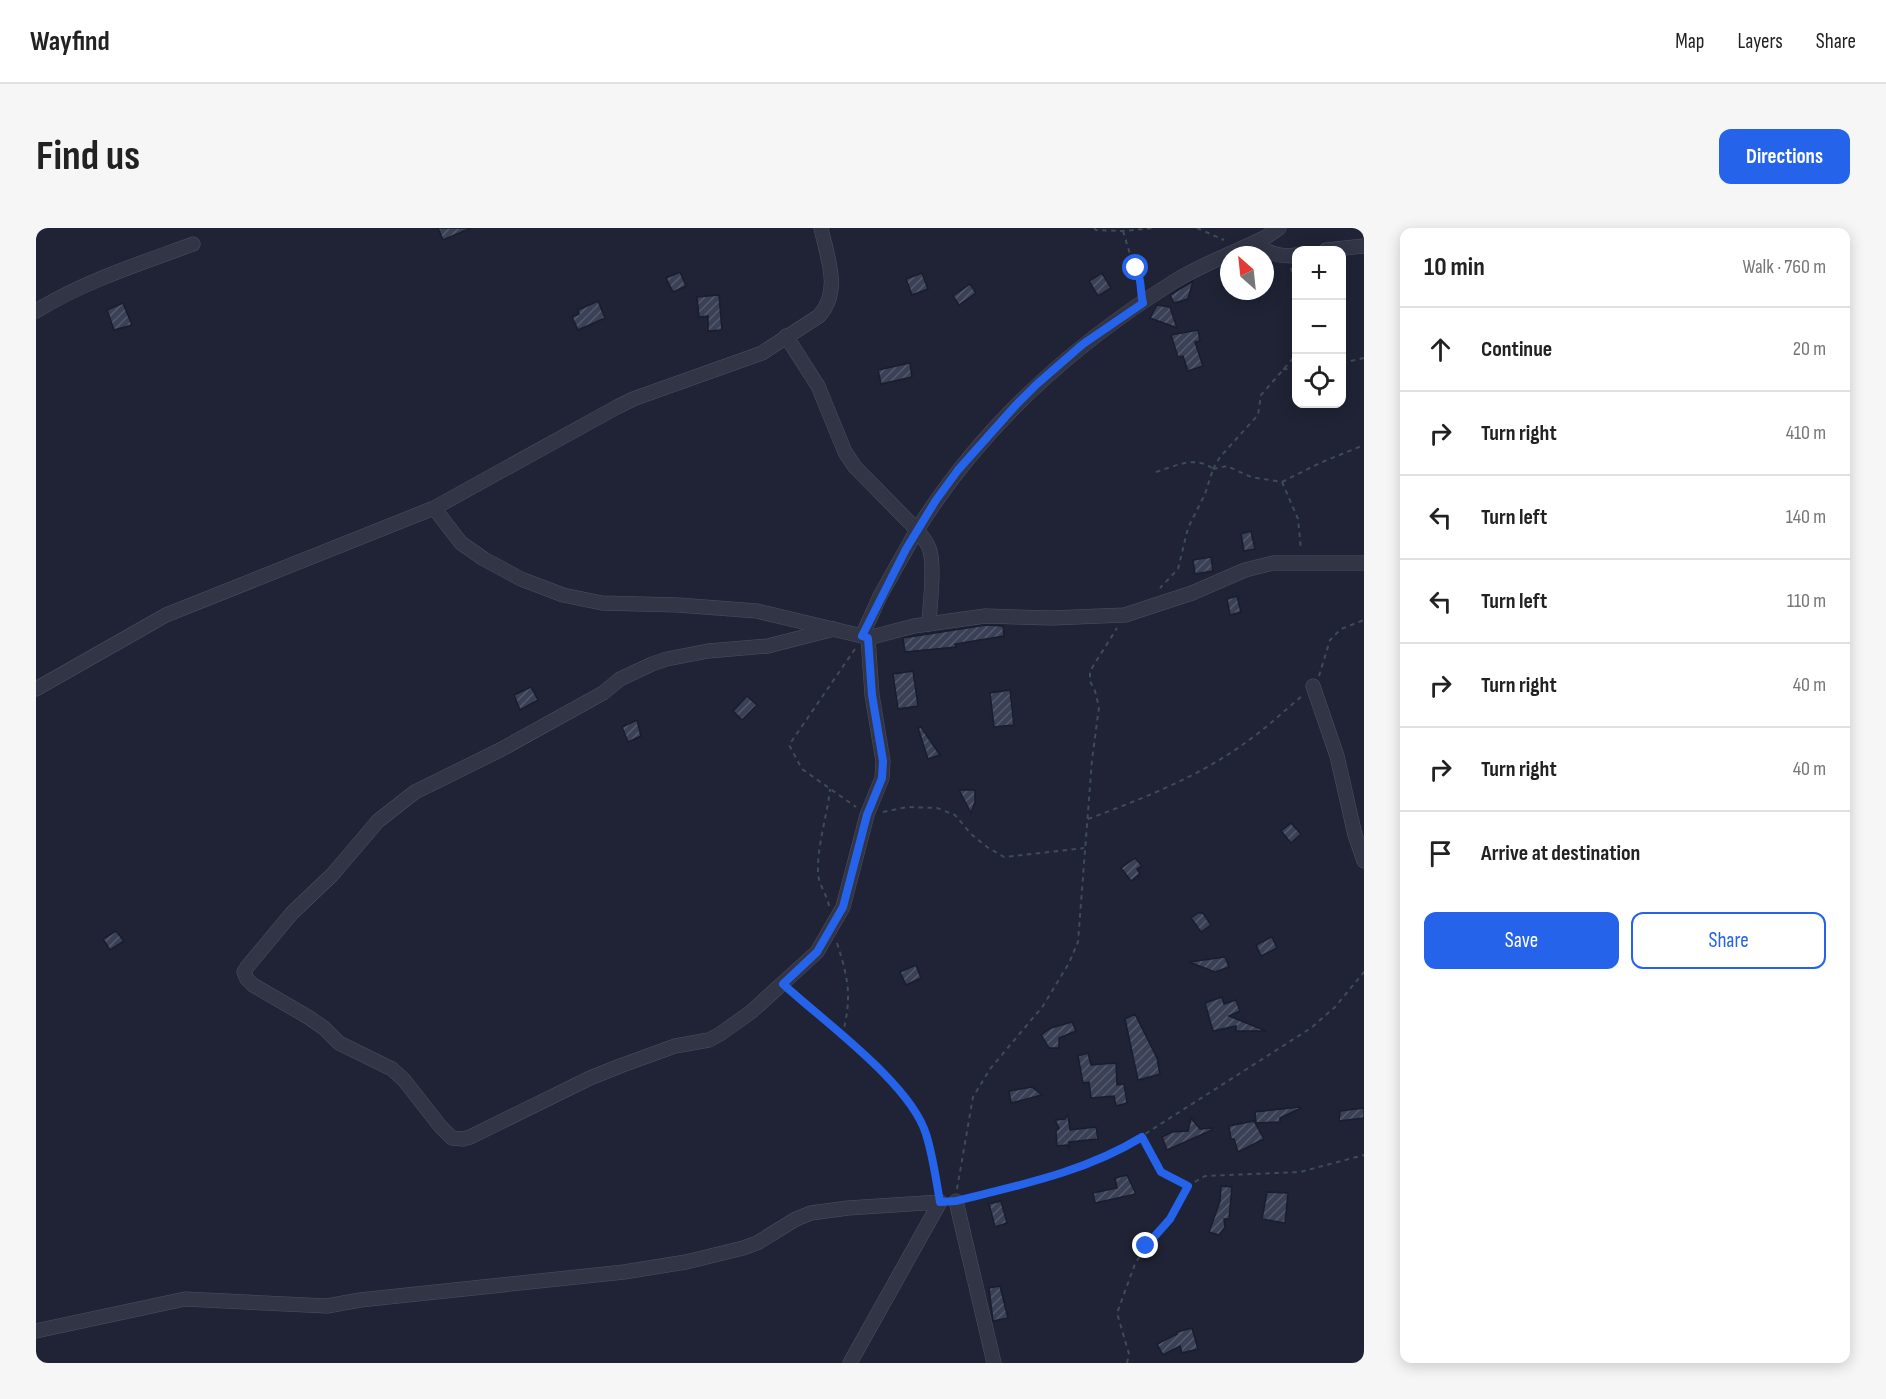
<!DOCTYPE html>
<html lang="en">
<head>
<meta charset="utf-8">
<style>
  :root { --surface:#fff; --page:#f6f6f6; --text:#222; --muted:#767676; --line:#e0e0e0; --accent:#2563eb }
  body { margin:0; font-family:"Sofia Sans Condensed",sans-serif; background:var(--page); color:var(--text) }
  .controls { position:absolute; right:18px; top:18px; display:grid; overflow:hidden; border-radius:12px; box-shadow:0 3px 15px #0003 }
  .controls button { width:54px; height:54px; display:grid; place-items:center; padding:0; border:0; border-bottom:2px solid var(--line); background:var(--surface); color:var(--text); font:30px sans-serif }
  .compass { position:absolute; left:1184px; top:18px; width:54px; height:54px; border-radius:50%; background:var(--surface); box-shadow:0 3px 15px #0003; rotate:333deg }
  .stop { position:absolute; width:18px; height:18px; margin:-14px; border:4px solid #2563eb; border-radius:50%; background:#fff }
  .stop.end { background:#2563eb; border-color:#fff; box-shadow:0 2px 6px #0008 }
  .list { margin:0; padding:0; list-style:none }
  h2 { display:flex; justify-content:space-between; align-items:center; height:78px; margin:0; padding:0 24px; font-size:26px }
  h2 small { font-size:20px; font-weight:400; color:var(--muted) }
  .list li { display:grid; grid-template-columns:39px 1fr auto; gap:18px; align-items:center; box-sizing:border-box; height:84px; padding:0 24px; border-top:2px solid var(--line) }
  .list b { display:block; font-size:22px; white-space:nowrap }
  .list em { font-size:20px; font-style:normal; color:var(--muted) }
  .actions { display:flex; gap:12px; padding:18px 24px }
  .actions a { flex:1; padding:14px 0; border:2px solid var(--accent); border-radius:12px; text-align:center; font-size:21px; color:var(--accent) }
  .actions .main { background:var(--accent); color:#fff }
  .icon { flex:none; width:33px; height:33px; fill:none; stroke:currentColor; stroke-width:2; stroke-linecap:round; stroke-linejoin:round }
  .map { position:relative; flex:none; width:1328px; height:1135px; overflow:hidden; border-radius:12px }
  header { display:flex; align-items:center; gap:36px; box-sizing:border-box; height:84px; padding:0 30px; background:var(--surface); border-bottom:2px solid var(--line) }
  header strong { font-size:28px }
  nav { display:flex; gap:33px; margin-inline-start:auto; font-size:21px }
  .intro { display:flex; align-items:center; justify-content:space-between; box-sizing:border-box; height:144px; padding:0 36px }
  h1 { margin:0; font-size:42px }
  .button { padding:15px 27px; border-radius:12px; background:var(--accent); color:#fff; font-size:21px; font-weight:700 }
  main { display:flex; gap:36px; padding:0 36px }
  aside { flex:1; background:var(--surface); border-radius:12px; box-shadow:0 3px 15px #0003 }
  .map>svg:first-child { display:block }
  .building { fill:url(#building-hatch); stroke:#1a1d2c; stroke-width:1.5 }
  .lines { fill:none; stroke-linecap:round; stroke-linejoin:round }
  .minor-casing { stroke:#4c5061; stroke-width:15 }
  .path { stroke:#3e4c54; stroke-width:2; stroke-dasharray:4.5 4.5; stroke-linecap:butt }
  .minor { stroke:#323546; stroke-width:14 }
  .route { stroke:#2563eb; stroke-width:8 }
</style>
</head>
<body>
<header>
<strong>Wayfind</strong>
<nav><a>Map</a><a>Layers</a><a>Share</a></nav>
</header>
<div class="intro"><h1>Find us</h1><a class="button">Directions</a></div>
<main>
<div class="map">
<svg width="1328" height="1135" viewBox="0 0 1328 1135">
  <defs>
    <pattern id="building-hatch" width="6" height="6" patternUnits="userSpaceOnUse" patternTransform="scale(1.5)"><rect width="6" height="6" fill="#3a4056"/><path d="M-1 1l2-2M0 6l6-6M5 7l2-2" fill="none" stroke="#54596d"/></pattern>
  </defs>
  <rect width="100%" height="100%" fill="#1f2335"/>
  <g class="building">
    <path d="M 402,0 L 435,0 L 407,12 Z"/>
    <path d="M 644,44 L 650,58 L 637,64 L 630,50 Z"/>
    <path d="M 886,45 L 892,61 L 876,67 L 870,51 Z"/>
    <path d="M 1066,45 L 1075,60 L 1062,68 L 1053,53 Z"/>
    <path d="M 1157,53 L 1152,71 L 1138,75 L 1134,67 Z"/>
    <path d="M 934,56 L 940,65 L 923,77 L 917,68 Z"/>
    <path d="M 683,67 L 686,102 L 672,103 L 672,88 L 663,89 L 661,69 Z"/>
    <path d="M 562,73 L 569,90 L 542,102 L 536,89 L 543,86 L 542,82 Z"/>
    <path d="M 87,75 L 96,97 L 78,102 L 71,82 Z"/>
    <path d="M 1121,77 L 1134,79 L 1141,100 L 1114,90 Z"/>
    <path d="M 1162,102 L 1164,113 L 1159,114 L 1167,138 L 1152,143 L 1147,128 L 1142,129 L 1135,107 Z"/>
    <path d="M 874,135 L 876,149 L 845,156 L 842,142 Z"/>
    <path d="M 1215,303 L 1219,321 L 1208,323 L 1205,306 Z"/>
    <path d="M 1175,329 L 1177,343 L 1159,346 L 1157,332 Z"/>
    <path d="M 1201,368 L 1205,384 L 1194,387 L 1191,371 Z"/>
    <path d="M 950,397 L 967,398 L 968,408 L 919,416 L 920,419 L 869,424 L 867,410 Z"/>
    <path d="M 877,443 L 882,478 L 862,481 L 857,446 Z"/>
    <path d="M 495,459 L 502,472 L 484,482 L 478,467 Z"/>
    <path d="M 974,462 L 978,497 L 958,499 L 954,465 Z"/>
    <path d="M 711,468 L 721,477 L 706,492 L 697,483 Z"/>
    <path d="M 601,492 L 605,508 L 592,514 L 586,499 Z"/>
    <path d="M 885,499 L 904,527 L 892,531 L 882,500 Z"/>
    <path d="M 923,562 L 939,562 L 939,574 L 935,585 Z"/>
    <path d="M 1255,595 L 1265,606 L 1255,615 L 1245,603 Z"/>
    <path d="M 1099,630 L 1106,638 L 1101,641 L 1104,646 L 1095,653 L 1085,640 Z"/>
    <path d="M 1162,685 L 1167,685 L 1175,697 L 1165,704 L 1155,690 Z"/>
    <path d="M 80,703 L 88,713 L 74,722 L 67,711 Z"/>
    <path d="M 1236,709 L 1241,720 L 1225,728 L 1220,717 Z"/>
    <path d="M 1189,729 L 1193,739 L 1179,744 L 1153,734 Z"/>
    <path d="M 880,737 L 885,750 L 870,757 L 864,744 Z"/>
    <path d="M 1186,769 L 1188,776 L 1200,772 L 1204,783 L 1193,788 L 1230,803 L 1200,803 L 1200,798 L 1177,803 L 1169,775 Z"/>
    <path d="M 1099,786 L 1121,830 L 1124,846 L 1102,852 L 1089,791 Z"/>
    <path d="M 1036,794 L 1040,803 L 1023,810 L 1023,820 L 1013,820 L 1005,807 L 1015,800 Z"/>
    <path d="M 1052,825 L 1055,837 L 1080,835 L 1081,857 L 1088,856 L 1091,875 L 1080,878 L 1078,868 L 1055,870 L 1053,854 L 1047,855 L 1042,828 Z"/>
    <path d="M 996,859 L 1006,867 L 975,875 L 973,863 Z"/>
    <path d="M 1264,879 L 1265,880 L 1244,890 L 1244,894 L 1220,895 L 1219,884 Z"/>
    <path d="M 1328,880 L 1328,890 L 1303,893 L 1304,883 Z"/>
    <path d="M 1032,887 L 1034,902 L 1060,899 L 1062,911 L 1033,914 L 1033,920 L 1031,917 L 1021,918 L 1020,903 L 1023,900 L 1019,892 L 1029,891 Z"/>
    <path d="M 1155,890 L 1164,901 L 1176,900 L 1176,902 L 1131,922 L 1126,909 L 1136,904 L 1152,903 Z"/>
    <path d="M 1218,893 L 1228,911 L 1202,924 L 1198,911 L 1195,911 L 1193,898 Z"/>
    <path d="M 1091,947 L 1100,966 L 1059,975 L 1057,965 L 1081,960 L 1079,950 Z"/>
    <path d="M 1185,958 L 1196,959 L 1193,991 L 1188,991 L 1189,999 L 1183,1007 L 1173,1004 L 1184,973 Z"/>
    <path d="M 1231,964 L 1252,965 L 1249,995 L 1226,991 Z"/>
    <path d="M 965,973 L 971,995 L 959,999 L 953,976 Z"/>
    <path d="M 964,1058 L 972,1090 L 957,1093 L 953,1060 Z"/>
    <path d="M 1156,1100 L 1162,1121 L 1146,1125 L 1144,1118 L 1127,1127 L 1121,1116 L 1141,1106 L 1141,1104 Z"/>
  </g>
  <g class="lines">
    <defs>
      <g id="minor">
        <path d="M 1217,16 C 1232,24 1243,30 1260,27"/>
        <path d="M 1290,22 L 1328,18"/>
        <path d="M 0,83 C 49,53 103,36 157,16"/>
        <path d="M 750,108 L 782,158 L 809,224 L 819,239 L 881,302 C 946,198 1036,117 1139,53 C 1168,35 1200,24 1230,9 L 1243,0"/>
        <path d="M 398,280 L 425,315 L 448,331 L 485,351 L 527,367 L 566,375 L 642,377 L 721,383 L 826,408"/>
        <path d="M 798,401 L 732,418 L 672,423 L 631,431 L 616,436 L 584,451 L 567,465 L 464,522 L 379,564 L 342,593 L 296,647 L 256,685 L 211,739 L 208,744 L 211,751 L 217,757 L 272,789 L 288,800 L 303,815 L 356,841 L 368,852 L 404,898 L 416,910 L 427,911 L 434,909 L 554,850 L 584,838 L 639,818 L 673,812 L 684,806 L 715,784 L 781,724 L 807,679 L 831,587 L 846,550 L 847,533 L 836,467 L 832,410 L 826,408 L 844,368 L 881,302 C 887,310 894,317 895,328 C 898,347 894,376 893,396"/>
        <path d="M 832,410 L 878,398 L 949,388 L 1015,390 L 1089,387 L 1156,365 L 1209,342 L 1237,335 L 1328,335"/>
        <path d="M 1277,458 L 1301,528 L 1319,607 L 1328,633"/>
        <path d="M 0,461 L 130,387 L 398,280 L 581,179 L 597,171 L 726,125 L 783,88 C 806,63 791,29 785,0"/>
        <path d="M 920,973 L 958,1135"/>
        <path d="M 0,1103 L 149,1071 L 291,1078 L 324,1072 L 588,1044 L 650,1034 L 707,1020 L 721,1015 L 760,991 L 775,985 L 812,980 L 904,974"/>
        <path d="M 814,1135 L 904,974"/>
      </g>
    </defs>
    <use href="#minor" class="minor-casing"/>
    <g class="path">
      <path d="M 1058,0 L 1060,2 L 1087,3 L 1119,0"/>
      <path d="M 1161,0 L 1188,12"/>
      <path d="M 1087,3 L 1097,36 L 1104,46 L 1103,60"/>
      <path d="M 1255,40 L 1260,58"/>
      <path d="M 1306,135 L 1328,130"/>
      <path d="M 1247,141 L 1260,142"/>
      <path d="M 1177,241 L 1191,238 L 1215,249 L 1246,254 L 1262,291 L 1265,322"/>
      <path d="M 1177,241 L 1184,229 L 1222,187 L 1225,167 L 1260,127"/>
      <path d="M 1120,244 C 1139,238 1160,227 1177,241 L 1169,266 L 1152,300 L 1142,341 L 1124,360"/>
      <path d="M 1246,254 L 1284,235 L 1328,217"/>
      <path d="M 819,421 L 753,517 L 766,541 L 820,579"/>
      <path d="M 1283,448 L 1294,412 L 1305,401 L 1328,392"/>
      <path d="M 847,584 L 871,579 L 901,580 L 919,587 L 935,606 L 951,619 L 968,629 L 1048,620"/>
      <path d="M 1052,591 C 1106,571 1162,549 1209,515 C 1229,501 1247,484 1266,468"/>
      <path d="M 793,678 C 791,667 783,657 782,646 C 781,617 791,589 794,561"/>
      <path d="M 801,715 C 813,752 816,771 806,808"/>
      <path d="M 755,764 C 799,803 866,848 889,903 C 896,921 898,944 902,962"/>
      <path d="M 1106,910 L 1125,944 L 1152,958"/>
      <path d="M 921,961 L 937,869 L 954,841 L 1007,778 L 1033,735 L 1042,714 L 1056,532 L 1063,479 L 1059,463 L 1054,453 L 1054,443 L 1081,400"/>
      <path d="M 933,970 L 1016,949 L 1087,920 L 1275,800 L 1299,779 L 1328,744"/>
      <path d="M 1091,1135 L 1093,1126 L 1081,1085 L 1099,1036 L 1110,1018 L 1134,991 L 1152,958 L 1169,948 L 1264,944 L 1328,927"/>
    </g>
    <use href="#minor" class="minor"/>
  </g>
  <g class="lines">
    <path class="route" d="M 1100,40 C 1106,50 1104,64 1107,75 L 1047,116 L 1001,156 L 980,177 L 922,242 L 900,272 L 870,321 L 826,408 L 832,410 L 836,467 L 847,533 L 846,550 L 831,587 L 807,679 L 781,724 L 747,756 C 787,793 874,855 890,906 C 897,928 900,952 904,974 L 920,973 C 984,957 1049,944 1106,909 L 1125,944 L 1152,958 L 1134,991 L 1110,1018"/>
  </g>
</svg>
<div class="controls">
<button>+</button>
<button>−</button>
<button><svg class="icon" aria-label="locate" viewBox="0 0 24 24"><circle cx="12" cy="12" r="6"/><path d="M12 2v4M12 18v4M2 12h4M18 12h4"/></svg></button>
</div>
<svg class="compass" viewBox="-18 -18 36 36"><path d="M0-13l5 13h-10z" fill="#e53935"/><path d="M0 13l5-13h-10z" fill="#767676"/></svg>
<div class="stop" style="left:1100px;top:40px"></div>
<div class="stop end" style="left:1110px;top:1018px"></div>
</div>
<aside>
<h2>10 min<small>Walk · 760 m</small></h2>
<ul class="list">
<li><svg class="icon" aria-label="ahead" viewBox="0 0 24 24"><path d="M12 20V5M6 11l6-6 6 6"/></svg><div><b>Continue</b></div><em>20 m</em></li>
<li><svg class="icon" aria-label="right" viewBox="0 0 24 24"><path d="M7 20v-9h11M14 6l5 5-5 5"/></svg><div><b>Turn right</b></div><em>410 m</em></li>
<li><svg class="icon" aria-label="left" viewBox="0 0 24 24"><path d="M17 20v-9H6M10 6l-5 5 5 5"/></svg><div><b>Turn left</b></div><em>140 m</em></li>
<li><svg class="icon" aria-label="left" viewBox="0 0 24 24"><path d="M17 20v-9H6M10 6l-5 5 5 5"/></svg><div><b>Turn left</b></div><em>110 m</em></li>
<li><svg class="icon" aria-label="right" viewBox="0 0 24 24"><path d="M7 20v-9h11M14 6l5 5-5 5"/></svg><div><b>Turn right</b></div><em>40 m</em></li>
<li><svg class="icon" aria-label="right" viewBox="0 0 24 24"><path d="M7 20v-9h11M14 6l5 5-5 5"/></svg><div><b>Turn right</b></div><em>40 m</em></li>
<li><svg class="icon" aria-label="arrive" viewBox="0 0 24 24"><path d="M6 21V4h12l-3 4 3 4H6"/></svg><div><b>Arrive at destination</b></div></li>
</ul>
<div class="actions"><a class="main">Save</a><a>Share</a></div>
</aside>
</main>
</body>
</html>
